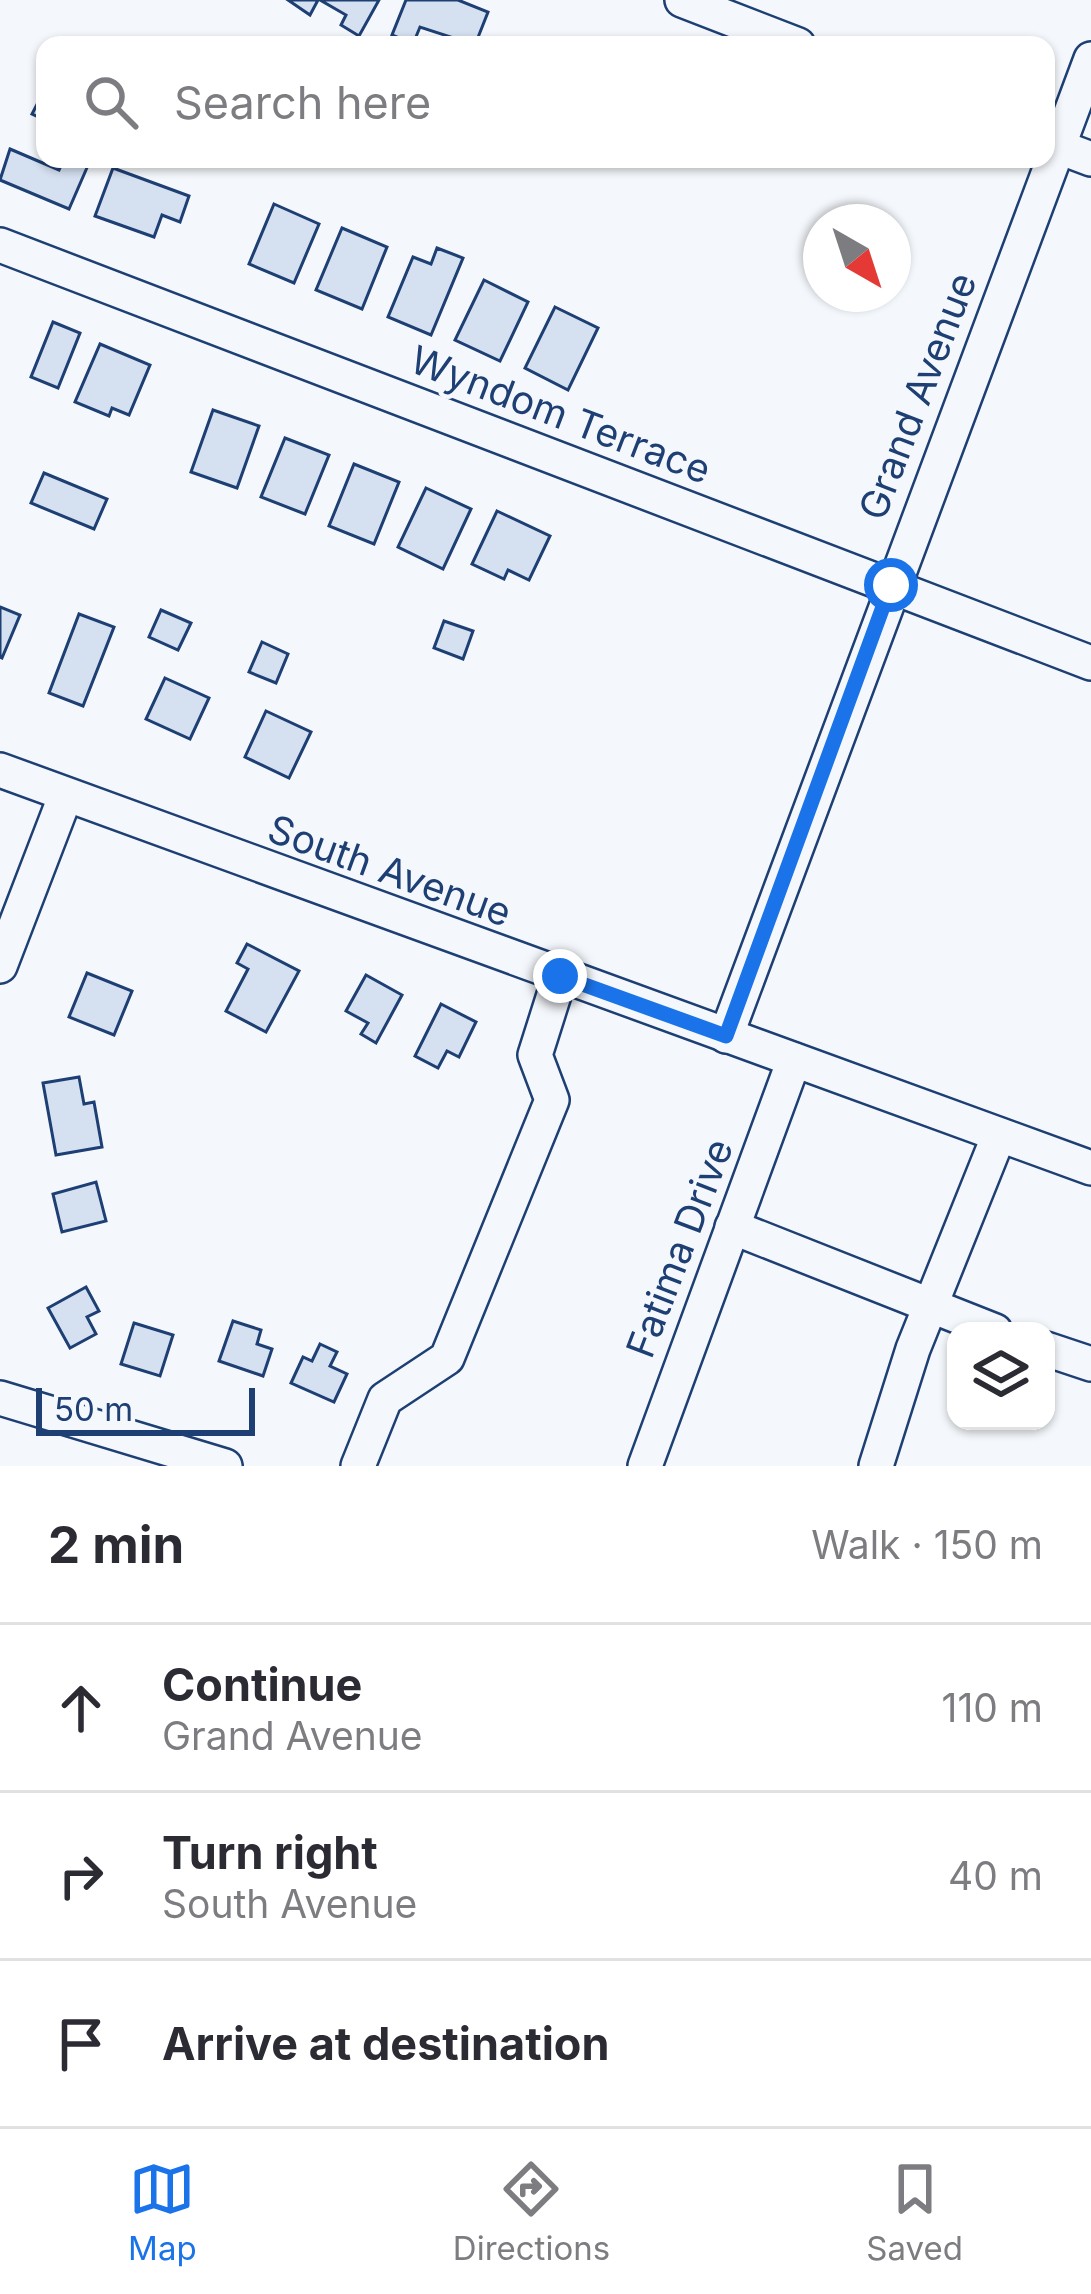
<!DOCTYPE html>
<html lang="en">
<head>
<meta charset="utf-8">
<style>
  :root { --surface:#fff; --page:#f2f2f3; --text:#2b2b33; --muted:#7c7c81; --line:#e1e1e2; --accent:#1a73e8 }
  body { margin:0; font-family:Inter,sans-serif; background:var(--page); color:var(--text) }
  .controls { position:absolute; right:36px; bottom:36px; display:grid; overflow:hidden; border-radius:24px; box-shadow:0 3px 9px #0004 }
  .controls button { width:108px; height:108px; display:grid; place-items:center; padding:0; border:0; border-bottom:3px solid var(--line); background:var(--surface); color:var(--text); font:60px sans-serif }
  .compass { position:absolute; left:803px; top:204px; width:108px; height:108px; border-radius:50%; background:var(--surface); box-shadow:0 3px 9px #0004; rotate:141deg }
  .scale { position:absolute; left:36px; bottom:30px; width:219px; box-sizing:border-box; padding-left:12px; border:6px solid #1d3f73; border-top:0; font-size:33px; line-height:42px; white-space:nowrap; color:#1d3f73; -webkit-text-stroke:9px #f4f7fb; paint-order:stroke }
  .stop { position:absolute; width:36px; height:36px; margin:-27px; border:9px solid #1a73e8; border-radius:50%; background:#fff }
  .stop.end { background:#1a73e8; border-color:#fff; box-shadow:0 3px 12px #0008 }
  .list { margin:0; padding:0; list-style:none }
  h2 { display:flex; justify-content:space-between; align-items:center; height:156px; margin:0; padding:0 48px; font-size:51px }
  h2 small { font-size:39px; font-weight:400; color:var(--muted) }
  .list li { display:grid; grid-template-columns:78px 1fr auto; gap:36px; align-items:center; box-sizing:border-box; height:168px; padding:0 48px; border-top:3px solid var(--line) }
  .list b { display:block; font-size:45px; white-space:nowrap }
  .list p { margin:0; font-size:39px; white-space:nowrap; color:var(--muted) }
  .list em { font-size:39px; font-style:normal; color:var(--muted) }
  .icon { flex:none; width:66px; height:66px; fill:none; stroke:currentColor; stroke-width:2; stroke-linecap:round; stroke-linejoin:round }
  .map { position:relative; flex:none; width:1091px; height:1466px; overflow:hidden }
  .search { position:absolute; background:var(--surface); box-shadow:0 3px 9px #0004; left:36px; right:36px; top:36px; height:132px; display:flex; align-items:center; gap:30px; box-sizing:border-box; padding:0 42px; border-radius:24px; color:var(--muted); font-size:45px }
  .sheet { height:660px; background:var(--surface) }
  nav { display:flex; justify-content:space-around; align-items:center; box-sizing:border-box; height:168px; border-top:3px solid var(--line); background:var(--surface); font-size:33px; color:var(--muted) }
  nav a { display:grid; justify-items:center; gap:6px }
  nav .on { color:var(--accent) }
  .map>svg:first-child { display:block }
  .building { fill:#d5e0f0; stroke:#1d3f73; stroke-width:3 }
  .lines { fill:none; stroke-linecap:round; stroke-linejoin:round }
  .minor-casing { stroke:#1d3f73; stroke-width:38 }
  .minor { stroke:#f4f7fb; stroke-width:33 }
  .route { stroke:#1a73e8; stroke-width:15 }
  .labels { text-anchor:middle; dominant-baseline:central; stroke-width:9; stroke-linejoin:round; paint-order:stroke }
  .street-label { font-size:39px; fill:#1d3f73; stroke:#f4f7fb }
</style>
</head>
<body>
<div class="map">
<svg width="1091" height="1466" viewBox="0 0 1091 1466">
  <rect width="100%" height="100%" fill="#f4f7fb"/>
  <g class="building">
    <path d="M 288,0 L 318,0 L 310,15 Z"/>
    <path d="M 320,0 L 379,0 L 359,36 L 341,25 L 346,15 Z"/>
    <path d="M 406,0 L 458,0 L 488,12 L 475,45 L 420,27 L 413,44 L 392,35 Z"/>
    <path d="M 45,89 L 45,120 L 32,114 Z"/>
    <path d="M 10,149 L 59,170 L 64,159 L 89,163 L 69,209 L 0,180 Z"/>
    <path d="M 113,168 L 189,196 L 180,222 L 162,215 L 154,237 L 95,216 Z"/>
    <path d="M 274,204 L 319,224 L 294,283 L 249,264 Z"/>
    <path d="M 342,228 L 387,247 L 362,309 L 316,290 Z"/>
    <path d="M 437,248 L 463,258 L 431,335 L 388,317 L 413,257 L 431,264 Z"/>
    <path d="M 484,280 L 528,302 L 500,361 L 455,340 Z"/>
    <path d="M 555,307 L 598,328 L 568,390 L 525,368 Z"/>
    <path d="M 53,322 L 80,333 L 58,388 L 31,377 Z"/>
    <path d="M 100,344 L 150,365 L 129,415 L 112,408 L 109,416 L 75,402 Z"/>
    <path d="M 213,410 L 259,426 L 237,488 L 191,472 Z"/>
    <path d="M 285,438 L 329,455 L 305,514 L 261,497 Z"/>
    <path d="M 354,464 L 399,482 L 374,544 L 329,526 Z"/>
    <path d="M 44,473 L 107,499 L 94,529 L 31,503 Z"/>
    <path d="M 426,488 L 471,509 L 443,569 L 398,547 Z"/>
    <path d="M 497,511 L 550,536 L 529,580 L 508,570 L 504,579 L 472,564 Z"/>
    <path d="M 0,607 L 20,615 L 2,658 L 0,657 Z"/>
    <path d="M 161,610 L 191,623 L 178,650 L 149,637 Z"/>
    <path d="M 79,614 L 114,627 L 83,706 L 49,693 Z"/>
    <path d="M 444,621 L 473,631 L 463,659 L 434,648 Z"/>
    <path d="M 262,642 L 288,654 L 276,683 L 249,672 Z"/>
    <path d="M 165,678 L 209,698 L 190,739 L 146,719 Z"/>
    <path d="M 266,711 L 311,732 L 289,778 L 245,757 Z"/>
    <path d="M 247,944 L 299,971 L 266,1032 L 226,1011 L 248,969 L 237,963 Z"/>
    <path d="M 87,973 L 132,991 L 114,1035 L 69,1017 Z"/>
    <path d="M 366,975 L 402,995 L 376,1043 L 361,1034 L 368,1023 L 346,1011 Z"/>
    <path d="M 441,1004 L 476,1022 L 459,1057 L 447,1051 L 438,1068 L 415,1056 Z"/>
    <path d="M 79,1077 L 84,1104 L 94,1102 L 102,1147 L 56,1155 L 43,1083 Z"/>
    <path d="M 96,1182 L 106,1221 L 62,1232 L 53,1194 Z"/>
    <path d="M 86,1287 L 99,1311 L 87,1317 L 96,1334 L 70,1348 L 48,1308 Z"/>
    <path d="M 233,1321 L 261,1330 L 257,1344 L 272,1349 L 263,1376 L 219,1361 Z"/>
    <path d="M 134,1323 L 173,1335 L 160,1376 L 121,1364 Z"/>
    <path d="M 320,1344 L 337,1352 L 330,1366 L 347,1374 L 334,1402 L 291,1383 L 303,1357 L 312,1361 Z"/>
  </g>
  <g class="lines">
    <defs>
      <g id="minor">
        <path d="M 682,0 L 798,45"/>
        <path d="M 1046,142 L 1091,159"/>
        <path d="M 0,245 L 1091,663"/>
        <path d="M 0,770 L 1091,1168"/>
        <path d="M 0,966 L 65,797"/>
        <path d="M 726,1036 L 1091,59"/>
        <path d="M 732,1227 L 995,1331"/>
        <path d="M 1046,1349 L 1091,1364"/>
        <path d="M 0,1398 L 225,1466"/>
        <path d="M 358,1466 L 385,1399 L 447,1358 L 552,1100 L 535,1055 L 560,976"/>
        <path d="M 645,1466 L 794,1060"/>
        <path d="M 876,1466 L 913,1349 L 999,1135"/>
      </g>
    </defs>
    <use href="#minor" class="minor-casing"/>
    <use href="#minor" class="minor"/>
  </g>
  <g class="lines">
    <path class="route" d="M 560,976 L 726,1036 L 891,585"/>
  </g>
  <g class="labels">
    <g class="street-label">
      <text transform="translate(917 396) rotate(-69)">Grand Avenue</text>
      <text transform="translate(561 414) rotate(21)">Wyndom Terrace</text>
      <text transform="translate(390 870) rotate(20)">South Avenue</text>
      <text transform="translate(679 1248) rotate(-69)">Fatima Drive</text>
    </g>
  </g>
</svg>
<div class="controls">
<button><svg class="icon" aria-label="layers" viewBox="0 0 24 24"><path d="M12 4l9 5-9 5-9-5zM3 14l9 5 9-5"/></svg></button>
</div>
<svg class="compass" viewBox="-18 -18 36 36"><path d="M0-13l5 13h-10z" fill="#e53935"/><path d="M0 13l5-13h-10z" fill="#7c7c81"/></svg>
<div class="scale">50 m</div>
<div class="stop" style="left:891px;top:585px"></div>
<div class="stop end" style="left:560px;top:976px"></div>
<div class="search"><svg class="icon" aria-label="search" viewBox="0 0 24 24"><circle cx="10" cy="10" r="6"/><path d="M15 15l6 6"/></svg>Search here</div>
</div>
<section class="sheet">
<h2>2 min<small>Walk · 150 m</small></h2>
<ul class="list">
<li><svg class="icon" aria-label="ahead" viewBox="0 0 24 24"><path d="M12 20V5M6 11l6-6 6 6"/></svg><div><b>Continue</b><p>Grand Avenue</p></div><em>110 m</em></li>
<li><svg class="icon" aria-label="right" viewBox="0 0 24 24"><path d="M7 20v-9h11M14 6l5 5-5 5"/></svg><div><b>Turn right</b><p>South Avenue</p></div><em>40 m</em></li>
<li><svg class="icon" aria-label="arrive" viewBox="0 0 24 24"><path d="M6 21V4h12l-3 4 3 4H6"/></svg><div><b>Arrive at destination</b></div></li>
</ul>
</section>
<nav>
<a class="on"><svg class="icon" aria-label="map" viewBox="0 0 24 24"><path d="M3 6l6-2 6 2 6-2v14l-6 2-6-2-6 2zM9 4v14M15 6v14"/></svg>Map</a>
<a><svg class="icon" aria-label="directions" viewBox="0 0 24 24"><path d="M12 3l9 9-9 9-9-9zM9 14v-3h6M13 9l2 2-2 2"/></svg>Directions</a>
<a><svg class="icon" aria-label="saved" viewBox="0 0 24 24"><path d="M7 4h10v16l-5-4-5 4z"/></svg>Saved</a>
</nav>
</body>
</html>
